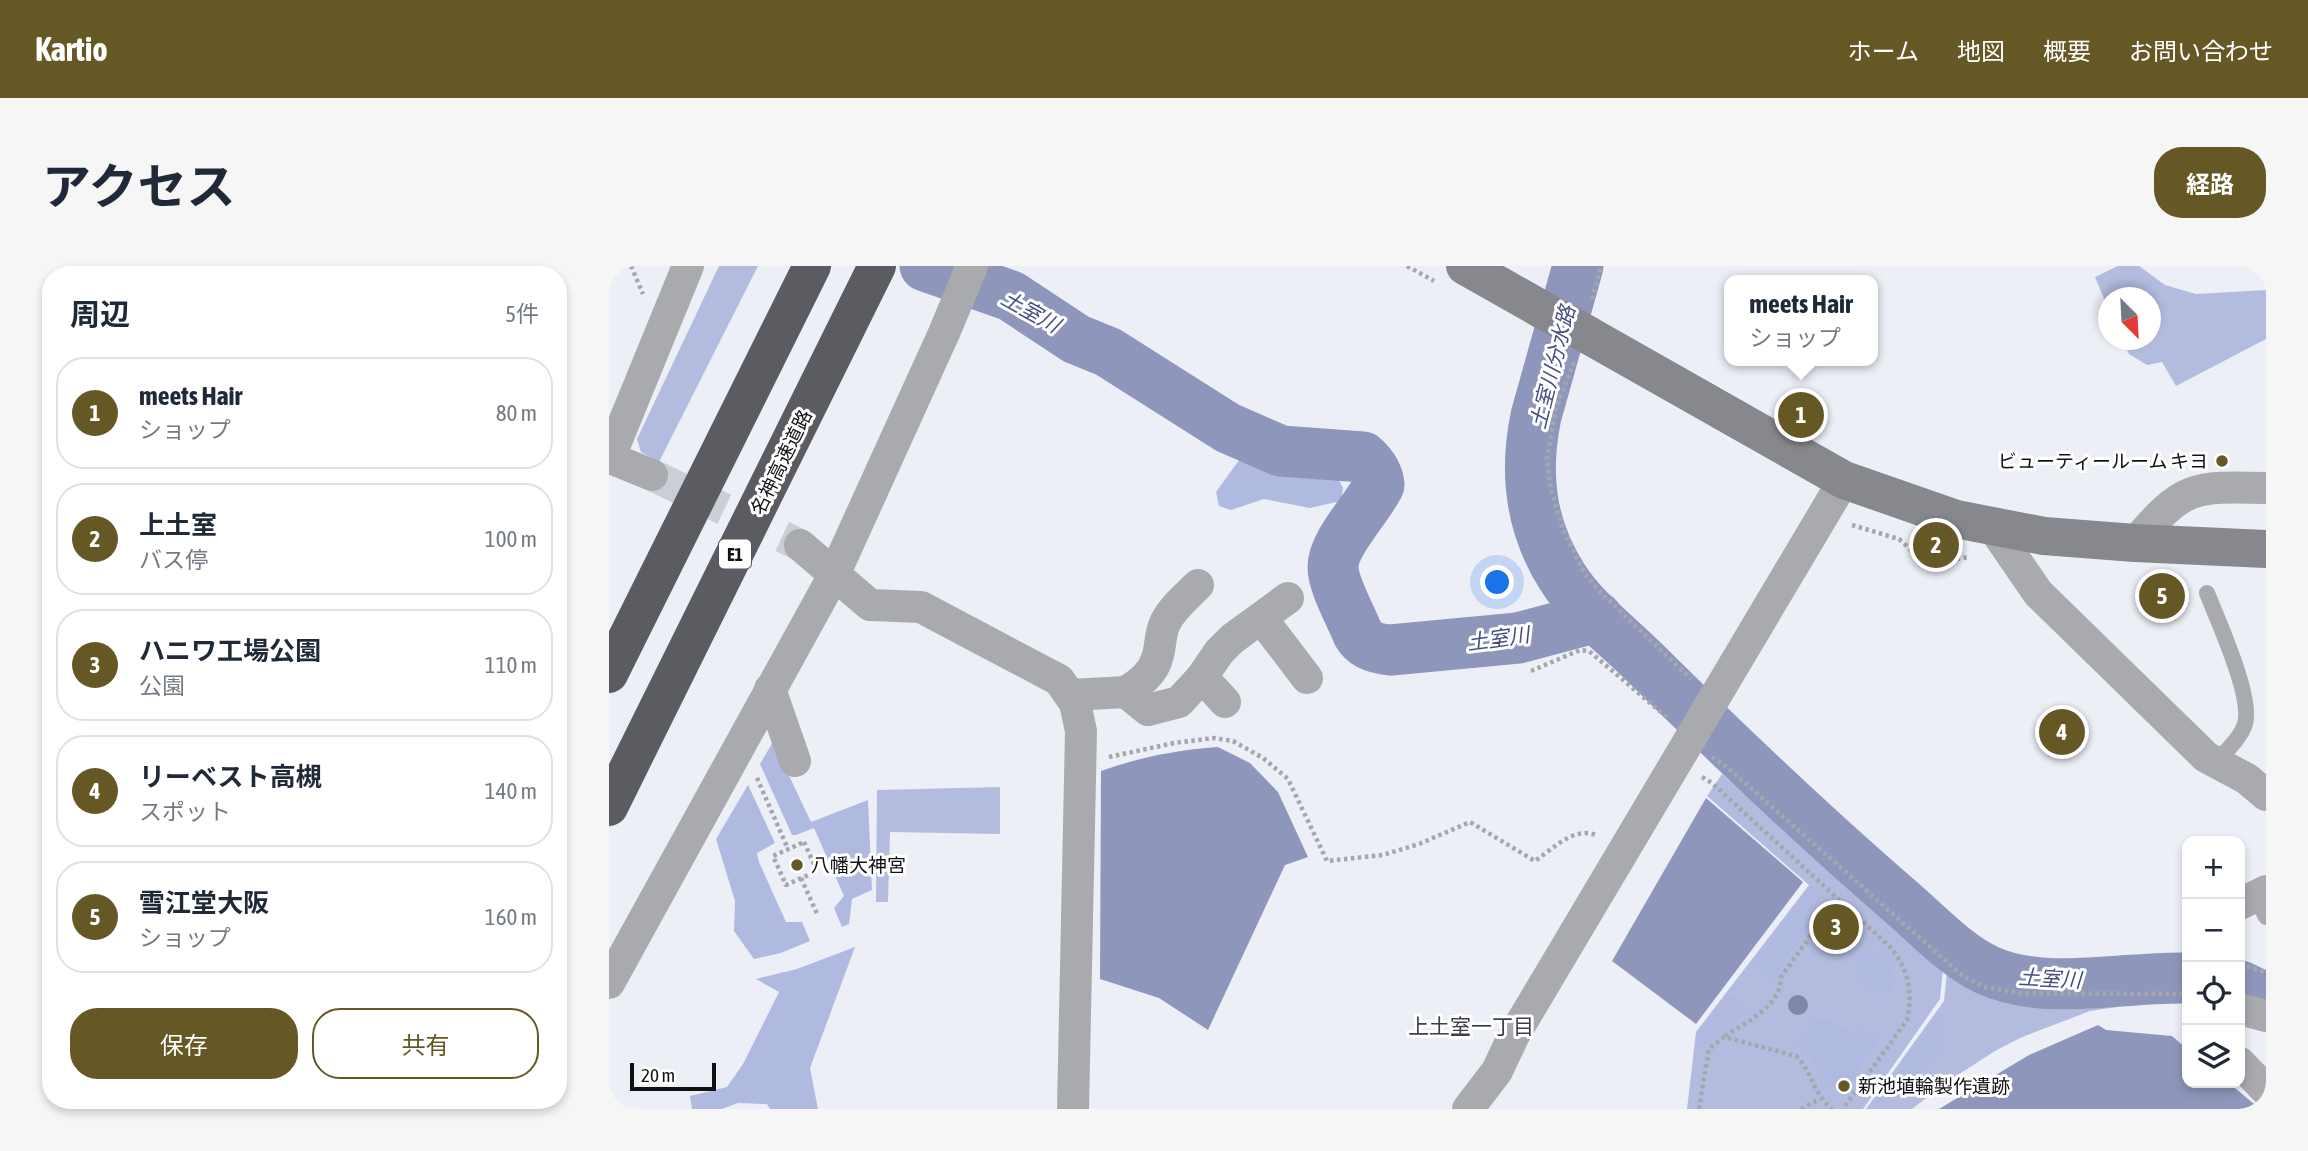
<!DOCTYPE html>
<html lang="ja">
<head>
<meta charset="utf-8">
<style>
  :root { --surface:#fff; --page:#f6f6f7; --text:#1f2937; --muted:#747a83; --line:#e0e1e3; --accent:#665825 }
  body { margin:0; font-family:"Asap Condensed","Noto Sans JP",sans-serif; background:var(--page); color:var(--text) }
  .controls { position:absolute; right:21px; bottom:21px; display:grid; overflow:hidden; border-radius:14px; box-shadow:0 4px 10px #0003 }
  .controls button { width:63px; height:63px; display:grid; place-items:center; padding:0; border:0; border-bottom:2px solid var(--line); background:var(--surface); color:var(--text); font:35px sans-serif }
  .compass { position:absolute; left:1489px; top:21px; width:63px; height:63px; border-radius:50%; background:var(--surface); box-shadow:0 4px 10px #0003; rotate:156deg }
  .scale { position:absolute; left:21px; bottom:18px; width:86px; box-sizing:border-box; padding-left:7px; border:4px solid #111114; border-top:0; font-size:19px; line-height:24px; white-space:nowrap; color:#111114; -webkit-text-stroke:5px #fff; paint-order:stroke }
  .you { position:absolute; left:889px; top:317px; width:24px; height:24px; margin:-18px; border:5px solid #fff; border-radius:50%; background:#1a73e8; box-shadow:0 0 0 10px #1a73e833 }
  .badge { display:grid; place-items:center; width:46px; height:46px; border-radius:50%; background:var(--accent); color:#fff; font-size:23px; font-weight:700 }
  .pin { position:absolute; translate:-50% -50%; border:4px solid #fff; box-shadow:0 2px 7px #0006 }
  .popup { position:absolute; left:1115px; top:9px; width:154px; height:91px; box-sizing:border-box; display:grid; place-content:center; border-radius:14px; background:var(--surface); filter:drop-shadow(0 2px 5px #0005); font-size:23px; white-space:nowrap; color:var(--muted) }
  .popup b { font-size:26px; color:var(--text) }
  .popup::after { content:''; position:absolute; left:50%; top:100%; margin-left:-14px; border:14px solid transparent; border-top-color:var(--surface) }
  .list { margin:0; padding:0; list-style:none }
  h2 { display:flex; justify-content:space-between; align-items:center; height:91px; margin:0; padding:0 28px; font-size:30px }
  h2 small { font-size:23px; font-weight:400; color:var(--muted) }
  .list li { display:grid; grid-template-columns:46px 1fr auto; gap:21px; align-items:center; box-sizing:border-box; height:112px; margin:0 14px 14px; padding:0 14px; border:2px solid var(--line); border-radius:28px }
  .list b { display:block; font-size:26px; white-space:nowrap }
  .list p { margin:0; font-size:23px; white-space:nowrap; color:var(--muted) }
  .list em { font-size:23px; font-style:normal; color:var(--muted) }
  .actions { display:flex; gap:14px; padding:21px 28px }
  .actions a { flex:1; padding:16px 0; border:2px solid var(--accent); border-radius:28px; text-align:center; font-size:24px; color:var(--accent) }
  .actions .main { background:var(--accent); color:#fff }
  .icon { flex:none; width:38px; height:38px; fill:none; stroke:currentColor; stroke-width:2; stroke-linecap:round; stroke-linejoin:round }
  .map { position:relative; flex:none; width:1657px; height:843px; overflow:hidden; border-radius:28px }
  header { display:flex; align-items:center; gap:42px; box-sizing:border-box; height:98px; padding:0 35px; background:var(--accent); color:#fff }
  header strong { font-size:33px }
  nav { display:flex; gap:38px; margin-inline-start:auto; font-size:24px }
  .intro { display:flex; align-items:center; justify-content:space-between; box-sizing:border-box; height:168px; padding:0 42px }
  h1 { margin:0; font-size:49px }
  .button { padding:18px 32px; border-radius:28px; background:var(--accent); color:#fff; font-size:24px; font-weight:700 }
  main { display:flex; gap:42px; padding:0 42px }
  aside { flex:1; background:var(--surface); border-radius:28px; box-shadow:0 4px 10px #0003 }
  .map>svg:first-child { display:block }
  .green { fill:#b3bcdf }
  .forest { fill:#b0b9df }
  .water { fill:#8e97bb }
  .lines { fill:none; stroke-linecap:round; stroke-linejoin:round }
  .river { stroke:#8e97bb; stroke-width:51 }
  .street-tunnel { stroke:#ccced5; stroke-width:32; stroke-dasharray:32 16; stroke-linecap:butt }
  .path { stroke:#a5a7ad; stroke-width:4.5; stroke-dasharray:3.5 3.5; stroke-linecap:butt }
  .lane { stroke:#a9aaad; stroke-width:16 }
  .street { stroke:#a9aaad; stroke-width:32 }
  .secondary { stroke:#87888d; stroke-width:38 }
  .highway { stroke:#5a5c62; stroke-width:38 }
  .secondary-bridge { stroke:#87888d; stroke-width:38 }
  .tree { fill:#8186a4 }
  .poi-dot { fill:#665825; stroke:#fff; stroke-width:2.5 }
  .labels { text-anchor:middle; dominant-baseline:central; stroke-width:6; stroke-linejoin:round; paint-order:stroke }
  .shield { fill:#fff; stroke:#58585a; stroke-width:2 }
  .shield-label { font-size:18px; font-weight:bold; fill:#111114 }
  .poi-label { font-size:19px; fill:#111114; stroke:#fff; text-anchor:start }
  .street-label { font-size:19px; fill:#111114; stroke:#fff }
  .water-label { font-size:21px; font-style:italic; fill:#444e81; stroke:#fff }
  .neighbourhood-label { font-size:21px; fill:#3f4047; stroke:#fff }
</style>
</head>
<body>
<header>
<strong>Kartio</strong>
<nav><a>ホーム</a><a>地図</a><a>概要</a><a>お問い合わせ</a></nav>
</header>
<div class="intro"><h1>アクセス</h1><a class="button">経路</a></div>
<main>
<aside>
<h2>周辺<small>5件</small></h2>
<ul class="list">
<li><span class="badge">1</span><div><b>meets Hair</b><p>ショップ</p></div><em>80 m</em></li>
<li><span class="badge">2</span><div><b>上土室</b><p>バス停</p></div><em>100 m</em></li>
<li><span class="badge">3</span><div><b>ハニワ工場公園</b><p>公園</p></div><em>110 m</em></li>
<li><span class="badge">4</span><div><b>リーベスト高槻</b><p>スポット</p></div><em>140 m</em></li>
<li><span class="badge">5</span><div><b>雪江堂大阪</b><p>ショップ</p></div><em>160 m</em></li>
</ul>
<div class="actions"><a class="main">保存</a><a>共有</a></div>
</aside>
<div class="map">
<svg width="1657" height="843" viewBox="0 0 1657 843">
  <rect width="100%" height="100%" fill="#edeff7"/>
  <g class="green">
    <path d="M 110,0 L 149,0 L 50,196 L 32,186 L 28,173 Z"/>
    <path d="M 1509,0 L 1530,0 L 1556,19 L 1587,28 L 1657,24 L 1657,73 L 1567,120 L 1553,96 L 1538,99 L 1520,88 L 1513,74 L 1542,74 L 1542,32 L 1500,32 L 1499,42 L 1486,11 Z"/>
    <path d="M 1113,508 L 1334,703 L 1331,733 L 1254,843 L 1078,843 L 1087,766 L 1200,619 L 1098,530 Z"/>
    <path d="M 391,521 L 391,568 L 281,566 L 279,636 L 267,636 L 268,524 Z"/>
    <path d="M 1338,706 C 1389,742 1449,734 1508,732 L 1508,741 L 1481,745 L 1411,772 L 1386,785 L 1341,814 L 1303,843 L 1257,843 L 1335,735 Z"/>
  </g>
  <g class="forest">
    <path d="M 633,190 L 678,203 L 727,208 L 734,222 L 732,235 L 701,242 L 655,233 L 622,244 L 610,240 L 607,226 Z"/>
    <path d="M 164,476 L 202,556 L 259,534 L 263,624 L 243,633 L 240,658 L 233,661 L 225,642 L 235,630 L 205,562 L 187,569 L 183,569 L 151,498 Z"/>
    <path d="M 139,519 L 166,577 L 148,587 L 150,596 L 177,656 L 193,656 L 201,675 L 172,687 L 145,693 L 125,665 L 126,635 L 107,573 Z"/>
    <path d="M 1202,620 L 1217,633 L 1216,636 L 1164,714 L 1143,701 Z"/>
    <path d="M 246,681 L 201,802 L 209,843 L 161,843 L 158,838 L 129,837 L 113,843 L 83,843 L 81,830 L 118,821 L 134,798 L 170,726 L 147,713 L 188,703 Z"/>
    <path d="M 1261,683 L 1274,687 C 1283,700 1290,713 1282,728 C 1262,729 1248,713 1245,694 L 1251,687 Z"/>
    <path d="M 1120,729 L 1142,743 L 1109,765 L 1095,780 L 1089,779 L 1089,766 Z"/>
    <path d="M 1336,747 L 1336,775 L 1324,794 L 1272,838 L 1266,837 L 1331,748 Z"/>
    <path d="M 1214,753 C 1229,757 1237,769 1253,763 L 1262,767 L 1269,774 L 1236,824 C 1199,813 1212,792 1187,778 L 1202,756 Z"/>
  </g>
  <g class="water">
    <path d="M 609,481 L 641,497 L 669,526 L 699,591 L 676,599 L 599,764 L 550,732 L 491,713 L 492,505 C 531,491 568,484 609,481 Z"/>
    <path d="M 1097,532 L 1194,616 L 1087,758 L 1003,695 Z"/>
    <path d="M 1489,759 L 1497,764 L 1563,770 L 1578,783 L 1578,817 L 1620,817 L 1651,843 L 1330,843 L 1420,789 Z"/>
  </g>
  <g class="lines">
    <g class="river">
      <path d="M 316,0 L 402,30 L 467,73 L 499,86 L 619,162 L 672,185 L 754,191 C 763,199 769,207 770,219 C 759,242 724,276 724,301 C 724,319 742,350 749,368 C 756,380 769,383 782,384 L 909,372 L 988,351"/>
      <path d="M 969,0 L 927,150 C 915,208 921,261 954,312 C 975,345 1008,369 1035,396 C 1118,478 1203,559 1291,635 C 1318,658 1346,689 1378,704 C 1437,731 1516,710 1578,712"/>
      <path d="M 1631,720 L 1657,732"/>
    </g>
    <path class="street-tunnel" d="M 43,209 L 191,279"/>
    <g class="path">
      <path d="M 22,0 L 34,28"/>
      <path d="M 798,0 L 825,15"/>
      <path d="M 983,33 L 992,0"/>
      <path d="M 965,96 L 947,142 L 938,193 L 942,224 L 954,264 L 976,308 L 991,326 L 1082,413"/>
      <path d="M 1243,259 L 1290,273 L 1302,284 L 1344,294 L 1359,291"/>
      <path d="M 922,405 L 971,384 L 980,385 L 1060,453"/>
      <path d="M 500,491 L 565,477 L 605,472 L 624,475 L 654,492 L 679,513 L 718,595 L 774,589 L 810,578 L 861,556 L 926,595 C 945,582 966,559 989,570"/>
      <path d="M 1103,491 L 1118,501 L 1354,710 L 1375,721 L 1412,727 L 1578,728"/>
      <path d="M 1093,511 L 1103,517 L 1277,677 C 1298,697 1305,726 1298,754 L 1234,843"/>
      <path d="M 148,512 L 179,583"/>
      <path d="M 195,576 L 208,605 L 177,619 L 164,590 Z"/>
      <path d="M 192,612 L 209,650"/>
      <path d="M 1631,699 L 1657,706"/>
      <path d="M 1116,770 C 1137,756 1172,741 1172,711 L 1228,633"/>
      <path d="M 1090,843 L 1100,783 L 1115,771 L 1187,790 C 1204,806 1203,827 1223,843"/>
      <path d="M 1192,843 L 1211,833"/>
    </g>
    <g class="lane">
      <path d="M 1598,327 C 1609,355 1644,431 1636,458 C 1631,473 1616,486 1606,497"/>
      <path d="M 1646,630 L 1657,651"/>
    </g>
    <g class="street">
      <path d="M 1,192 L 43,209"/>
      <path d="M 0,193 L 79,0"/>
      <path d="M 1383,260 L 1429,327 L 1597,491 L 1638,513 L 1657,529"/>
      <path d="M 1526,277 C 1574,220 1583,220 1657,222"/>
      <path d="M 191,279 L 261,339 L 312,341 L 450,414 L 466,437 L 472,465 L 464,843"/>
      <path d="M 653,353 L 698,412"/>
      <path d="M 593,411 L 616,436"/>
      <path d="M 161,423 L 186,495"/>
      <path d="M 517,426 C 531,417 545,407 549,389 C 552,378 551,368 556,357 C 563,342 578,330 589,319"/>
      <path d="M 462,429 L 517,426 L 539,444 L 570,436 L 593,411 L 610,386 L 623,373 L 679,332"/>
      <path d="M 1631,638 L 1657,625"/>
      <path d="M 0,717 L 225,309 L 335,67 L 363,0"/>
      <path d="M 1631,743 L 1657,750"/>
      <path d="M 1631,797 L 1657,824"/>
      <path d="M 859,843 L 888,805 L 905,769 L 1235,214"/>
    </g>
    <g class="secondary">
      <path d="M 856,0 L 932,43"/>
      <path d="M 979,69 L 1235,214 L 1347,253 L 1435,270 L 1526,277 L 1657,283"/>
    </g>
    <g class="highway">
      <path d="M 0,408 L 203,0"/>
      <path d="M 0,541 L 268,0"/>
    </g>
    <path class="secondary-bridge" d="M 932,43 L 979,69"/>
  </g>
  <circle class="tree" cx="1189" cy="739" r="10"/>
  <g class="poi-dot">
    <circle cx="1613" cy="195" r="7"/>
    <circle cx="188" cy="599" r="7"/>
    <circle cx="1235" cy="820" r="7"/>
  </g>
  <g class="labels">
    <rect class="shield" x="110" y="273.5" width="32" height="29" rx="5"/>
    <g class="shield-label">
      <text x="126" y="288">E1</text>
    </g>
    <g class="poi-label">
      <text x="1599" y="195" text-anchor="end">ビューティールーム キヨ</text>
      <text x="202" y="599">八幡大神宮</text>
      <text x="1249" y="820">新池埴輪製作遺跡</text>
    </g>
    <g class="street-label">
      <text transform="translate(172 196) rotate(-64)">名神高速道路</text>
    </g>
    <g class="water-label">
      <text transform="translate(422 45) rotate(29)">土室川</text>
      <text transform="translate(943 101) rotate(-76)">土室川分水路</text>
      <text transform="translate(889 372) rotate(-8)">土室川</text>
      <text transform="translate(1441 712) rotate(3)">土室川</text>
    </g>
    <g class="neighbourhood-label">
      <text x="862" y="760">上土室一丁目</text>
    </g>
  </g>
</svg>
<div class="controls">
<button>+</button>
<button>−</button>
<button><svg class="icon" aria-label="locate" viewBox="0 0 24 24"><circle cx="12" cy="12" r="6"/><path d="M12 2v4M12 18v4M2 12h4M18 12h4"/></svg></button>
<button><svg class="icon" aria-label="layers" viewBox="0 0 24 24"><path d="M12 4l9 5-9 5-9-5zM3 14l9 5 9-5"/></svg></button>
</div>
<svg class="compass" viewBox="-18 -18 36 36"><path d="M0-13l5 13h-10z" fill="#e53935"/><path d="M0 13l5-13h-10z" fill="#747a83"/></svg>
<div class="scale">20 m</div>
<div class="you"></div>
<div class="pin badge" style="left:1192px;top:149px">1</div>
<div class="popup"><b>meets Hair</b>ショップ</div>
<div class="pin badge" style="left:1327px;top:279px">2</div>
<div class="pin badge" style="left:1227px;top:661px">3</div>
<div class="pin badge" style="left:1453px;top:466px">4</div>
<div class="pin badge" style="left:1553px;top:330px">5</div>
</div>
</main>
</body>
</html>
